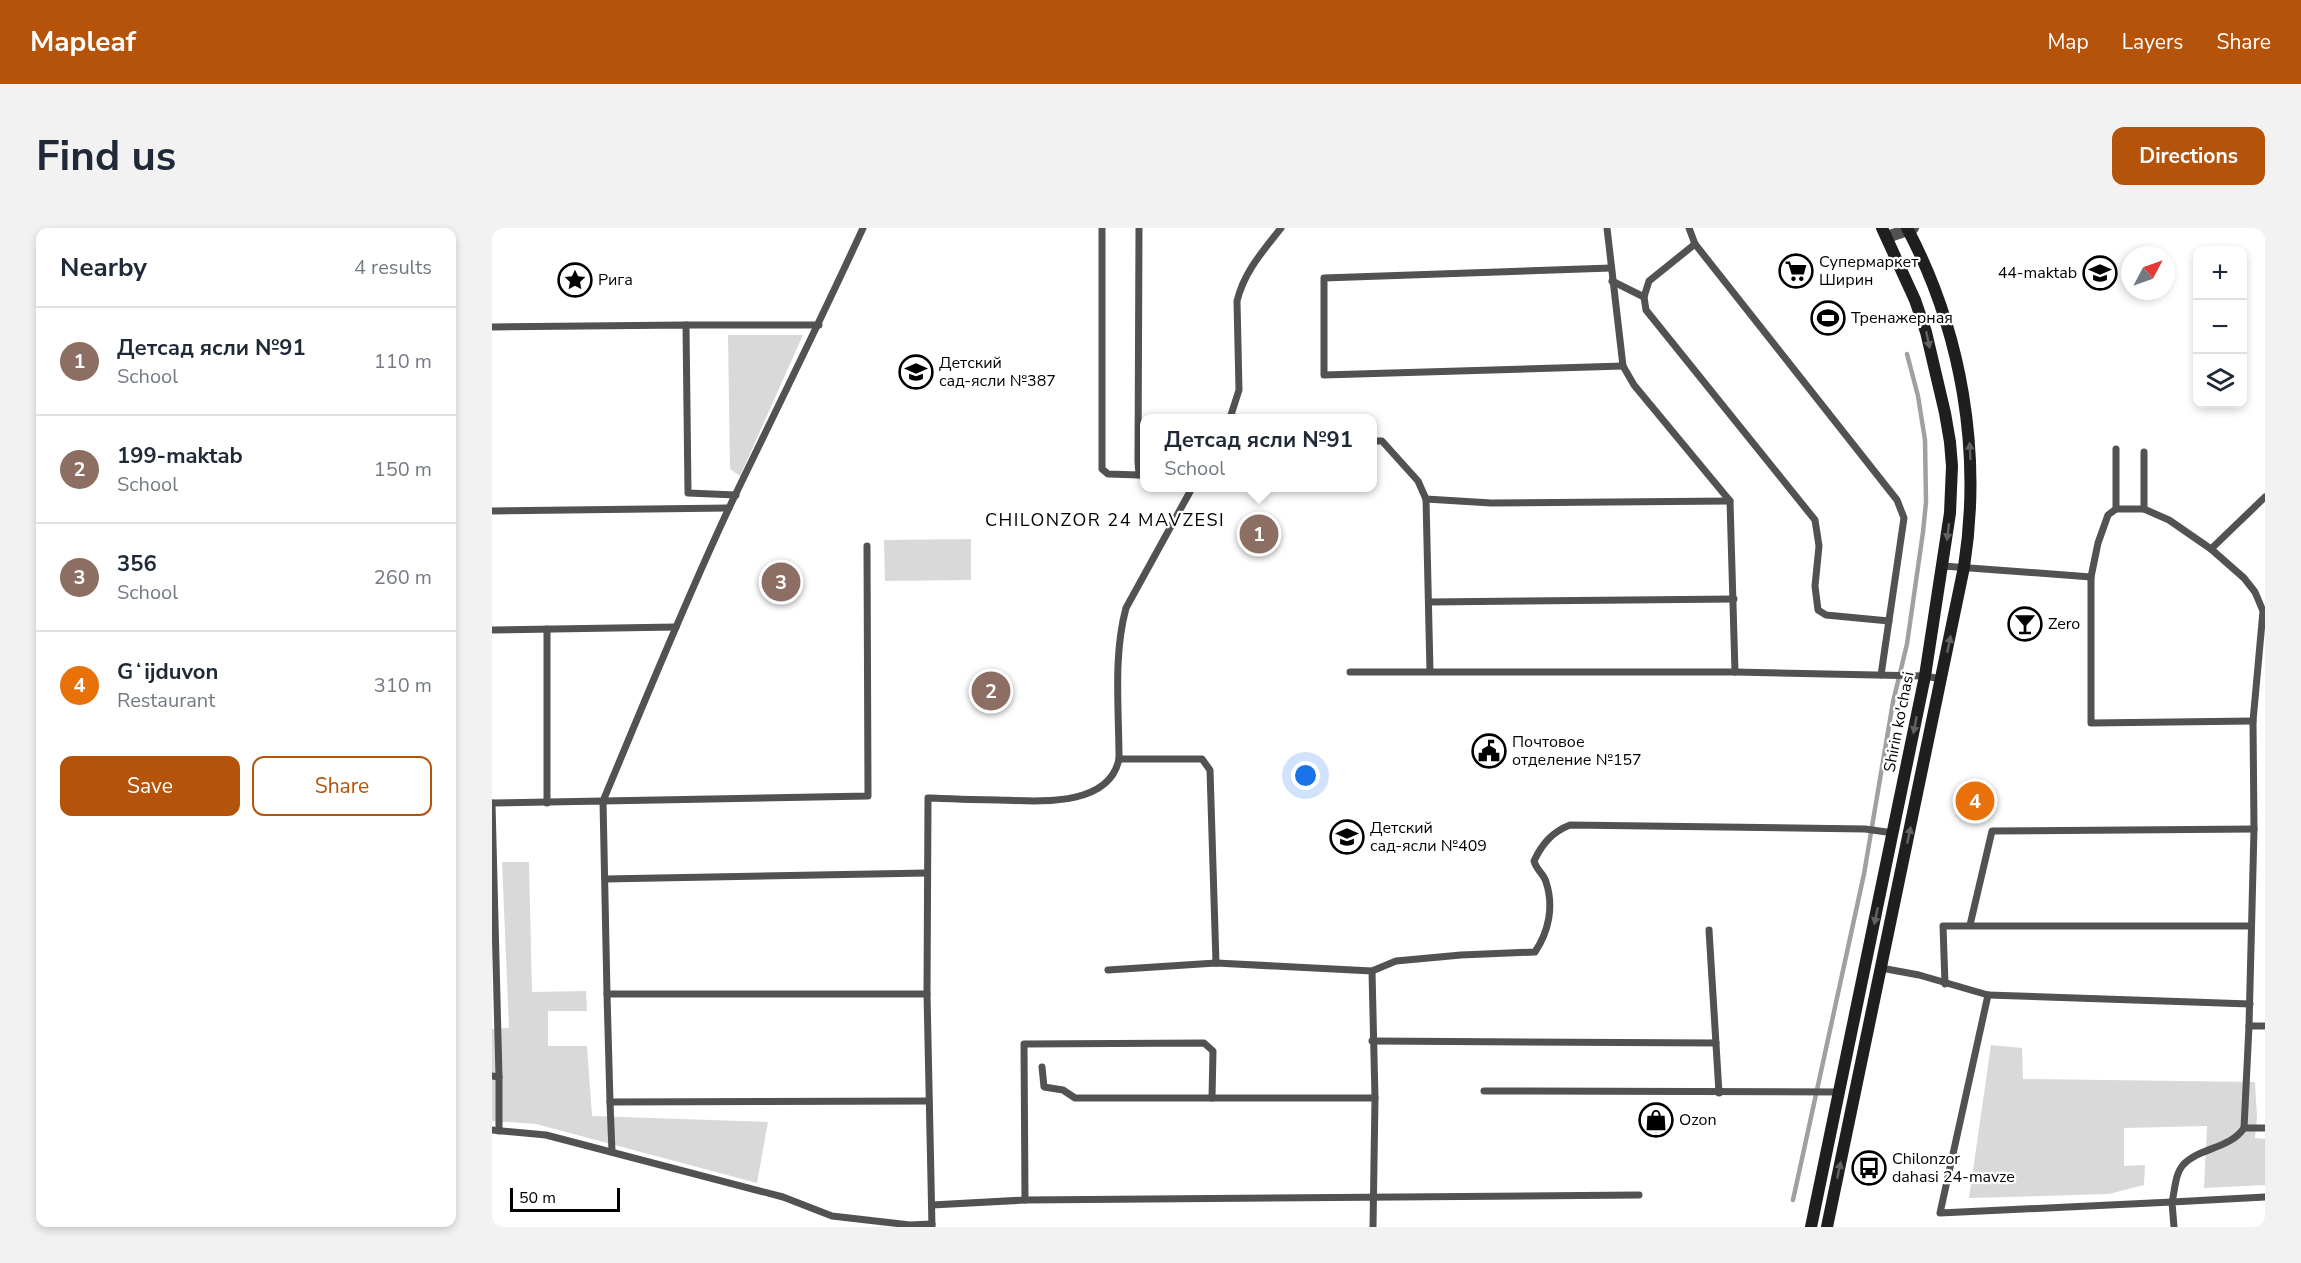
<!DOCTYPE html>
<html lang="en">
<head>
<meta charset="utf-8">
<style>
  :root { --surface:#fff; --page:#f2f2f3; --text:#1f2937; --muted:#747a83; --line:#e0e1e3; --accent:#b45309 }
  body { margin:0; font-family:"Nunito Sans",sans-serif; background:var(--page); color:var(--text) }
  .controls { position:absolute; right:18px; top:18px; display:grid; overflow:hidden; border-radius:12px; box-shadow:0 3px 9px #0003 }
  .controls button { width:54px; height:54px; display:grid; place-items:center; padding:0; border:0; border-bottom:2px solid var(--line); background:var(--surface); color:var(--text); font:30px sans-serif }
  .compass { position:absolute; left:1629px; top:18px; width:54px; height:54px; border-radius:50%; background:var(--surface); box-shadow:0 3px 9px #0003; rotate:49deg }
  .scale { position:absolute; left:18px; bottom:15px; width:110px; box-sizing:border-box; padding-left:6px; border:3px solid #000; border-top:0; font-size:16px; line-height:21px; white-space:nowrap; color:#000; -webkit-text-stroke:4px #fff; paint-order:stroke }
  .you { position:absolute; left:814px; top:548px; width:21px; height:21px; margin:-15px; border:4px solid #fff; border-radius:50%; background:#1a73e8; box-shadow:0 0 0 9px #1a73e833 }
  .badge { display:grid; place-items:center; width:39px; height:39px; border-radius:50%; background:var(--accent); color:#fff; font-size:20px; font-weight:700 }
  .pin { position:absolute; translate:-50% -50%; border:3px solid #fff; box-shadow:0 2px 6px #0006 }
  .popup { position:absolute; left:648px; top:186px; width:237px; height:78px; box-sizing:border-box; display:grid; place-content:center; border-radius:12px; background:var(--surface); filter:drop-shadow(0 2px 4px #0005); font-size:20px; white-space:nowrap; color:var(--muted) }
  .popup b { font-size:22px; color:var(--text) }
  .popup::after { content:''; position:absolute; left:50%; top:100%; margin-left:-12px; border:12px solid transparent; border-top-color:var(--surface) }
  .list { margin:0; padding:0; list-style:none }
  h2 { display:flex; justify-content:space-between; align-items:center; height:78px; margin:0; padding:0 24px; font-size:26px }
  h2 small { font-size:20px; font-weight:400; color:var(--muted) }
  .list li { display:grid; grid-template-columns:39px 1fr auto; gap:18px; align-items:center; box-sizing:border-box; height:108px; padding:0 24px; border-top:2px solid var(--line) }
  .list b { display:block; font-size:22px; white-space:nowrap }
  .list p { margin:0; font-size:20px; white-space:nowrap; color:var(--muted) }
  .list em { font-size:20px; font-style:normal; color:var(--muted) }
  .actions { display:flex; gap:12px; padding:18px 24px }
  .actions a { flex:1; padding:14px 0; border:2px solid var(--accent); border-radius:12px; text-align:center; font-size:21px; color:var(--accent) }
  .actions .main { background:var(--accent); color:#fff }
  .icon { flex:none; width:33px; height:33px; fill:none; stroke:currentColor; stroke-width:2; stroke-linecap:round; stroke-linejoin:round }
  .map { position:relative; flex:none; width:1773px; height:999px; overflow:hidden; border-radius:12px }
  header { display:flex; align-items:center; gap:36px; box-sizing:border-box; height:84px; padding:0 30px; background:var(--accent); color:#fff }
  header strong { font-size:28px }
  nav { display:flex; gap:33px; margin-inline-start:auto; font-size:21px }
  .intro { display:flex; align-items:center; justify-content:space-between; box-sizing:border-box; height:144px; padding:0 36px }
  h1 { margin:0; font-size:42px }
  .button { padding:15px 27px; border-radius:12px; background:var(--accent); color:#fff; font-size:21px; font-weight:700 }
  main { display:flex; gap:36px; padding:0 36px }
  aside { flex:1; background:var(--surface); border-radius:12px; box-shadow:0 3px 9px #0003 }
  .map>svg:first-child { display:block }
  .green { fill:#d9d9d9 }
  .lines { fill:none; stroke-linecap:round; stroke-linejoin:round }
  .stream { stroke:#a0a0a0; stroke-width:4.5 }
  .service { stroke:#525252; stroke-width:7 }
  .minor { stroke:#525252; stroke-width:12 }
  .secondary { stroke:#1f1f1f; stroke-width:12 }
  .oneway { fill:#626262 }
  .labels { text-anchor:middle; dominant-baseline:central; stroke-width:4.5; stroke-linejoin:round; paint-order:stroke }
  .poi-label { font-size:16px; fill:#000; stroke:#fff; text-anchor:start }
  .street-label { font-size:16px; fill:#000; stroke:#fff }
  .neighbourhood-label { font-size:18px; letter-spacing:1.5px; fill:#000; stroke:#fff }
</style>
</head>
<body>
<header>
<strong>Mapleaf</strong>
<nav><a>Map</a><a>Layers</a><a>Share</a></nav>
</header>
<div class="intro"><h1>Find us</h1><a class="button">Directions</a></div>
<main>
<aside>
<h2>Nearby<small>4 results</small></h2>
<ul class="list">
<li><span class="badge" style="background:#8d6e63">1</span><div><b>Детсад ясли №91</b><p>School</p></div><em>110 m</em></li>
<li><span class="badge" style="background:#8d6e63">2</span><div><b>199-maktab</b><p>School</p></div><em>150 m</em></li>
<li><span class="badge" style="background:#8d6e63">3</span><div><b>356</b><p>School</p></div><em>260 m</em></li>
<li><span class="badge" style="background:#e8710a">4</span><div><b>Gʻijduvon</b><p>Restaurant</p></div><em>310 m</em></li>
</ul>
<div class="actions"><a class="main">Save</a><a>Share</a></div>
</aside>
<div class="map">
<svg width="1773" height="999" viewBox="0 0 1773 999">
  <rect width="100%" height="100%" fill="#fff"/>
  <g class="green">
    <path d="M 236,107 L 311,107 L 248,248 L 238,241 Z"/>
    <path d="M 479,311 L 479,352 L 393,353 L 392,312 Z"/>
    <path d="M 10,634 L 37,634 L 40,764 L 94,763 L 95,783 L 56,783 L 56,818 L 95,818 L 100,888 L 276,894 L 265,955 L 44,896 L 0,893 L 0,801 L 17,800 Z"/>
    <path d="M 1499,817 L 1530,820 L 1531,851 L 1763,854 L 1765,889 L 1763,910 L 1773,911 L 1773,957 L 1712,960 L 1715,898 L 1632,900 L 1632,938 L 1653,937 L 1652,957 L 1617,966 L 1477,970 Z"/>
  </g>
  <g class="lines">
    <path class="stream" d="M 1301,972 L 1372,646 L 1401,474 L 1415,416 L 1431,304 L 1434,274 L 1433,212 L 1426,168 L 1415,126"/>
    <g class="service">
      <path d="M 371,0 C 328,94 282,186 237,280 C 192,376 152,475 111,573 L 376,568 L 375,318"/>
      <path d="M 610,0 L 610,241 L 616,246 L 647,247"/>
      <path d="M 647,0 L 646,233 L 647,247 L 653,246"/>
      <path d="M 1115,0 L 1131,138 L 1142,157 L 1238,273 L 1243,444"/>
      <path d="M 1197,0 L 1203,16 L 1405,272 L 1412,290 L 1389,447"/>
      <path d="M 1203,16 L 1157,53 L 1152,69 L 1154,82 L 1323,292 L 1327,318 L 1323,358 L 1326,382 L 1334,387 L 1397,393"/>
      <path d="M 1119,40 L 832,50 L 832,147 L 1131,138"/>
      <path d="M 1120,53 L 1152,69"/>
      <path d="M 194,97 L 327,97"/>
      <path d="M 0,99 L 194,97 L 196,265 L 244,267"/>
      <path d="M 738,190 L 747,162 L 745,73 C 752,44 771,23 789,0"/>
      <path d="M 881,213 L 890,213 L 926,253 L 934,271 L 938,443"/>
      <path d="M 934,271 L 999,275 L 1238,273"/>
      <path d="M 1624,281 L 1624,221"/>
      <path d="M 1652,281 L 1652,224"/>
      <path d="M 0,283 L 237,280"/>
      <path d="M 1719,321 L 1773,269"/>
      <path d="M 1451,338 L 1599,349 L 1606,315 L 1616,287 L 1624,281 L 1652,281 L 1677,292 L 1719,321 L 1752,350 L 1763,364 L 1771,383 L 1761,493 L 1762,601 L 1757,798 L 1773,798"/>
      <path d="M 1599,349 L 1599,495 L 1761,493"/>
      <path d="M 937,374 L 1242,371"/>
      <path d="M 0,402 L 184,399"/>
      <path d="M 858,444 L 1243,444 L 1433,448 L 1449,451"/>
      <path d="M 627,531 L 710,531 L 718,542 L 724,735"/>
      <path d="M 0,575 L 111,573 L 115,766 L 435,766"/>
      <path d="M 0,575 L 7,849 L 0,848"/>
      <path d="M 55,575 L 55,401"/>
      <path d="M 113,651 L 435,645"/>
      <path d="M 1478,697 L 1500,603 L 1762,601"/>
      <path d="M 1217,702 L 1227,865"/>
      <path d="M 1389,740 L 1427,747 L 1496,767 L 1758,776"/>
      <path d="M 616,742 L 724,735 L 880,743 L 883,870 L 881,999"/>
      <path d="M 880,743 L 904,733 L 969,727 L 1043,724 C 1057,703 1062,678 1054,654 C 1052,646 1045,643 1042,633 C 1050,616 1060,604 1078,597 L 1373,601 L 1402,605"/>
      <path d="M 1453,756 L 1451,698 L 1759,698"/>
      <path d="M 115,766 L 118,874 L 437,873"/>
      <path d="M 1496,767 L 1448,985 L 1680,974 C 1683,962 1683,946 1691,937 C 1708,919 1738,921 1752,900 L 1757,798"/>
      <path d="M 880,813 L 1224,815"/>
      <path d="M 550,839 L 552,859 L 571,862 L 583,870 L 883,870"/>
      <path d="M 7,849 L 7,903"/>
      <path d="M 992,863 L 1347,864"/>
      <path d="M 118,874 L 120,924"/>
      <path d="M 1752,900 L 1773,900"/>
      <path d="M 0,902 L 54,907 L 291,969 L 340,988 L 418,997 L 440,996"/>
      <path d="M 533,972 L 532,816 L 712,815 L 721,823 L 720,870"/>
      <path d="M 440,977 L 533,972 L 1147,967"/>
      <path d="M 440,999 L 435,766 L 436,570 C 460,571 483,572 506,572 C 545,573 617,580 627,531 C 627,481 621,428 634,380 L 700,260"/>
      <path d="M 1682,999 L 1680,974 L 1773,969"/>
    </g>
    <path class="minor" d="M 1395,9 L 1421,0"/>
    <g class="secondary">
      <path d="M 1319,999 L 1433,448 L 1458,285 L 1460,238 L 1458,214 L 1453,185 L 1434,104 L 1423,72 L 1390,0"/>
      <path d="M 1335,999 L 1472,339 C 1490,224 1470,104 1415,0"/>
    </g>
  </g>
  <defs><path id="oneway-solid" d="M-6-.8H1V-3.2L6.5 0L1 3.2V.8H-6Z" transform="scale(1.5)"/></defs>
  <g class="oneway">
    <use href="#oneway-solid" transform="translate(1436 112) rotate(78)"/>
    <use href="#oneway-solid" transform="translate(1478 223) rotate(-93)"/>
    <use href="#oneway-solid" transform="translate(1456 304) rotate(97)"/>
    <use href="#oneway-solid" transform="translate(1457 416) rotate(-78)"/>
    <use href="#oneway-solid" transform="translate(1423 497) rotate(101)"/>
    <use href="#oneway-solid" transform="translate(1417 607) rotate(-78)"/>
    <use href="#oneway-solid" transform="translate(1384 688) rotate(102)"/>
    <use href="#oneway-solid" transform="translate(1347 942) rotate(-78)"/>
  </g>
  <defs>
    <symbol id="supermarket-ring" viewBox="-11 -11 22 22"><circle r="9.5" fill="#fff" stroke="#000" stroke-width="1.5"/><path d="M-6-5.5h2.5l.6 2H6L4.5 2H-2.5L-4.4-4H-6ZM-1.5 3.2a1.3 1.3 0 1 0 .1 0ZM3 3.2a1.3 1.3 0 1 0 .1 0Z" fill="#000"/></symbol>
    <symbol id="school-ring" viewBox="-11 -11 22 22"><circle r="9.5" fill="#fff" stroke="#000" stroke-width="1.5"/><path d="M0-5L7-2L0 1L-7-2ZM-4 1L0 2.5L4 1V4Q0 6-4 4Z" fill="#000"/></symbol>
    <symbol id="sight-ring" viewBox="-11 -11 22 22"><circle r="9.5" fill="#fff" stroke="#000" stroke-width="1.5"/><path d="M0-6L1.8-2.2L6-1.7L2.9 1.2L3.7 5.4L0 3.3L-3.7 5.4L-2.9 1.2L-6-1.7L-1.8-2.2Z" fill="#000"/></symbol>
    <symbol id="stadium-ring" viewBox="-11 -11 22 22"><circle r="9.5" fill="#fff" stroke="#000" stroke-width="1.5"/><path d="M0-5a6.5 5 0 1 0 0 10a6.5 5 0 1 0 0-10ZM-3.5-1.8h7v3.6h-7Z" fill="#000"/></symbol>
    <symbol id="bar-ring" viewBox="-11 -11 22 22"><circle r="9.5" fill="#fff" stroke="#000" stroke-width="1.5"/><path d="M-6-5H6L.8 .8V4.5H3.5V6h-7V4.5H-.8V.8Z" fill="#000"/></symbol>
    <symbol id="civic-ring" viewBox="-11 -11 22 22"><circle r="9.5" fill="#fff" stroke="#000" stroke-width="1.5"/><path d="M-.6-6.5H3V-4.5H.6V-3L4-1V1h2V6H-6V1h2V-1L-.6-3ZM-1.2 2.5V6h2.4V2.5Z" fill="#000"/></symbol>
    <symbol id="shop-ring" viewBox="-11 -11 22 22"><circle r="9.5" fill="#fff" stroke="#000" stroke-width="1.5"/><path d="M-5-2.5h2.3a2.7 3.5 0 0 1 5.4 0H5L5.5 6h-11ZM-1.5-2.5h3a1.5 2.3 0 0 0-3 0Z" fill="#000"/></symbol>
    <symbol id="bus-ring" viewBox="-11 -11 22 22"><circle r="9.5" fill="#fff" stroke="#000" stroke-width="1.5"/><path d="M-5-6H5V4H4V6H2V4H-2V6H-4V4H-5ZM-3.5-4V0h7V-4ZM-3.5 1.2v1.5H-2V1.2ZM2 1.2v1.5H3.5V1.2Z" fill="#000"/></symbol>
  </defs>
  <g fill-rule="evenodd">
    <use href="#supermarket-ring" x="1285" y="24" width="38" height="38"/>
    <use href="#school-ring" x="1589" y="26" width="38" height="38"/>
    <use href="#sight-ring" x="64" y="33" width="38" height="38"/>
    <use href="#stadium-ring" x="1317" y="71" width="38" height="38"/>
    <use href="#school-ring" x="405" y="125" width="38" height="38"/>
    <use href="#bar-ring" x="1514" y="377" width="38" height="38"/>
    <use href="#civic-ring" x="978" y="504" width="38" height="38"/>
    <use href="#school-ring" x="836" y="590" width="38" height="38"/>
    <use href="#shop-ring" x="1145" y="873" width="38" height="38"/>
    <use href="#bus-ring" x="1358" y="921" width="38" height="38"/>
  </g>
  <g class="labels">
    <g class="poi-label">
      <text x="1327" y="34">Супермаркет<tspan x="1327" dy="18">Ширин</tspan></text>
      <text x="1585" y="45" text-anchor="end">44-maktab</text>
      <text x="106" y="52">Рига</text>
      <text x="1359" y="90">Тренажерная</text>
      <text x="447" y="135">Детский<tspan x="447" dy="18">сад-ясли №387</tspan></text>
      <text x="1556" y="396">Zero</text>
      <text x="1020" y="514">Почтовое<tspan x="1020" dy="18">отделение №157</tspan></text>
      <text x="878" y="600">Детский<tspan x="878" dy="18">сад-ясли №409</tspan></text>
      <text x="1187" y="892">Ozon</text>
      <text x="1400" y="931">Chilonzor<tspan x="1400" dy="18">dahasi 24-mavze</tspan></text>
    </g>
    <g class="street-label">
      <text transform="translate(1407 494) rotate(-79)">Shirin ko'chasi</text>
    </g>
    <g class="neighbourhood-label">
      <text x="613" y="292">CHILONZOR 24 MAVZESI</text>
    </g>
  </g>
</svg>
<div class="controls">
<button>+</button>
<button>−</button>
<button><svg class="icon" aria-label="layers" viewBox="0 0 24 24"><path d="M12 4l9 5-9 5-9-5zM3 14l9 5 9-5"/></svg></button>
</div>
<svg class="compass" viewBox="-18 -18 36 36"><path d="M0-13l5 13h-10z" fill="#e53935"/><path d="M0 13l5-13h-10z" fill="#747a83"/></svg>
<div class="scale">50 m</div>
<div class="you"></div>
<div class="pin badge" style="left:767px;top:306px;background:#8d6e63">1</div>
<div class="popup"><b>Детсад ясли №91</b>School</div>
<div class="pin badge" style="left:499px;top:463px;background:#8d6e63">2</div>
<div class="pin badge" style="left:289px;top:354px;background:#8d6e63">3</div>
<div class="pin badge" style="left:1483px;top:573px;background:#e8710a">4</div>
</div>
</main>
</body>
</html>
